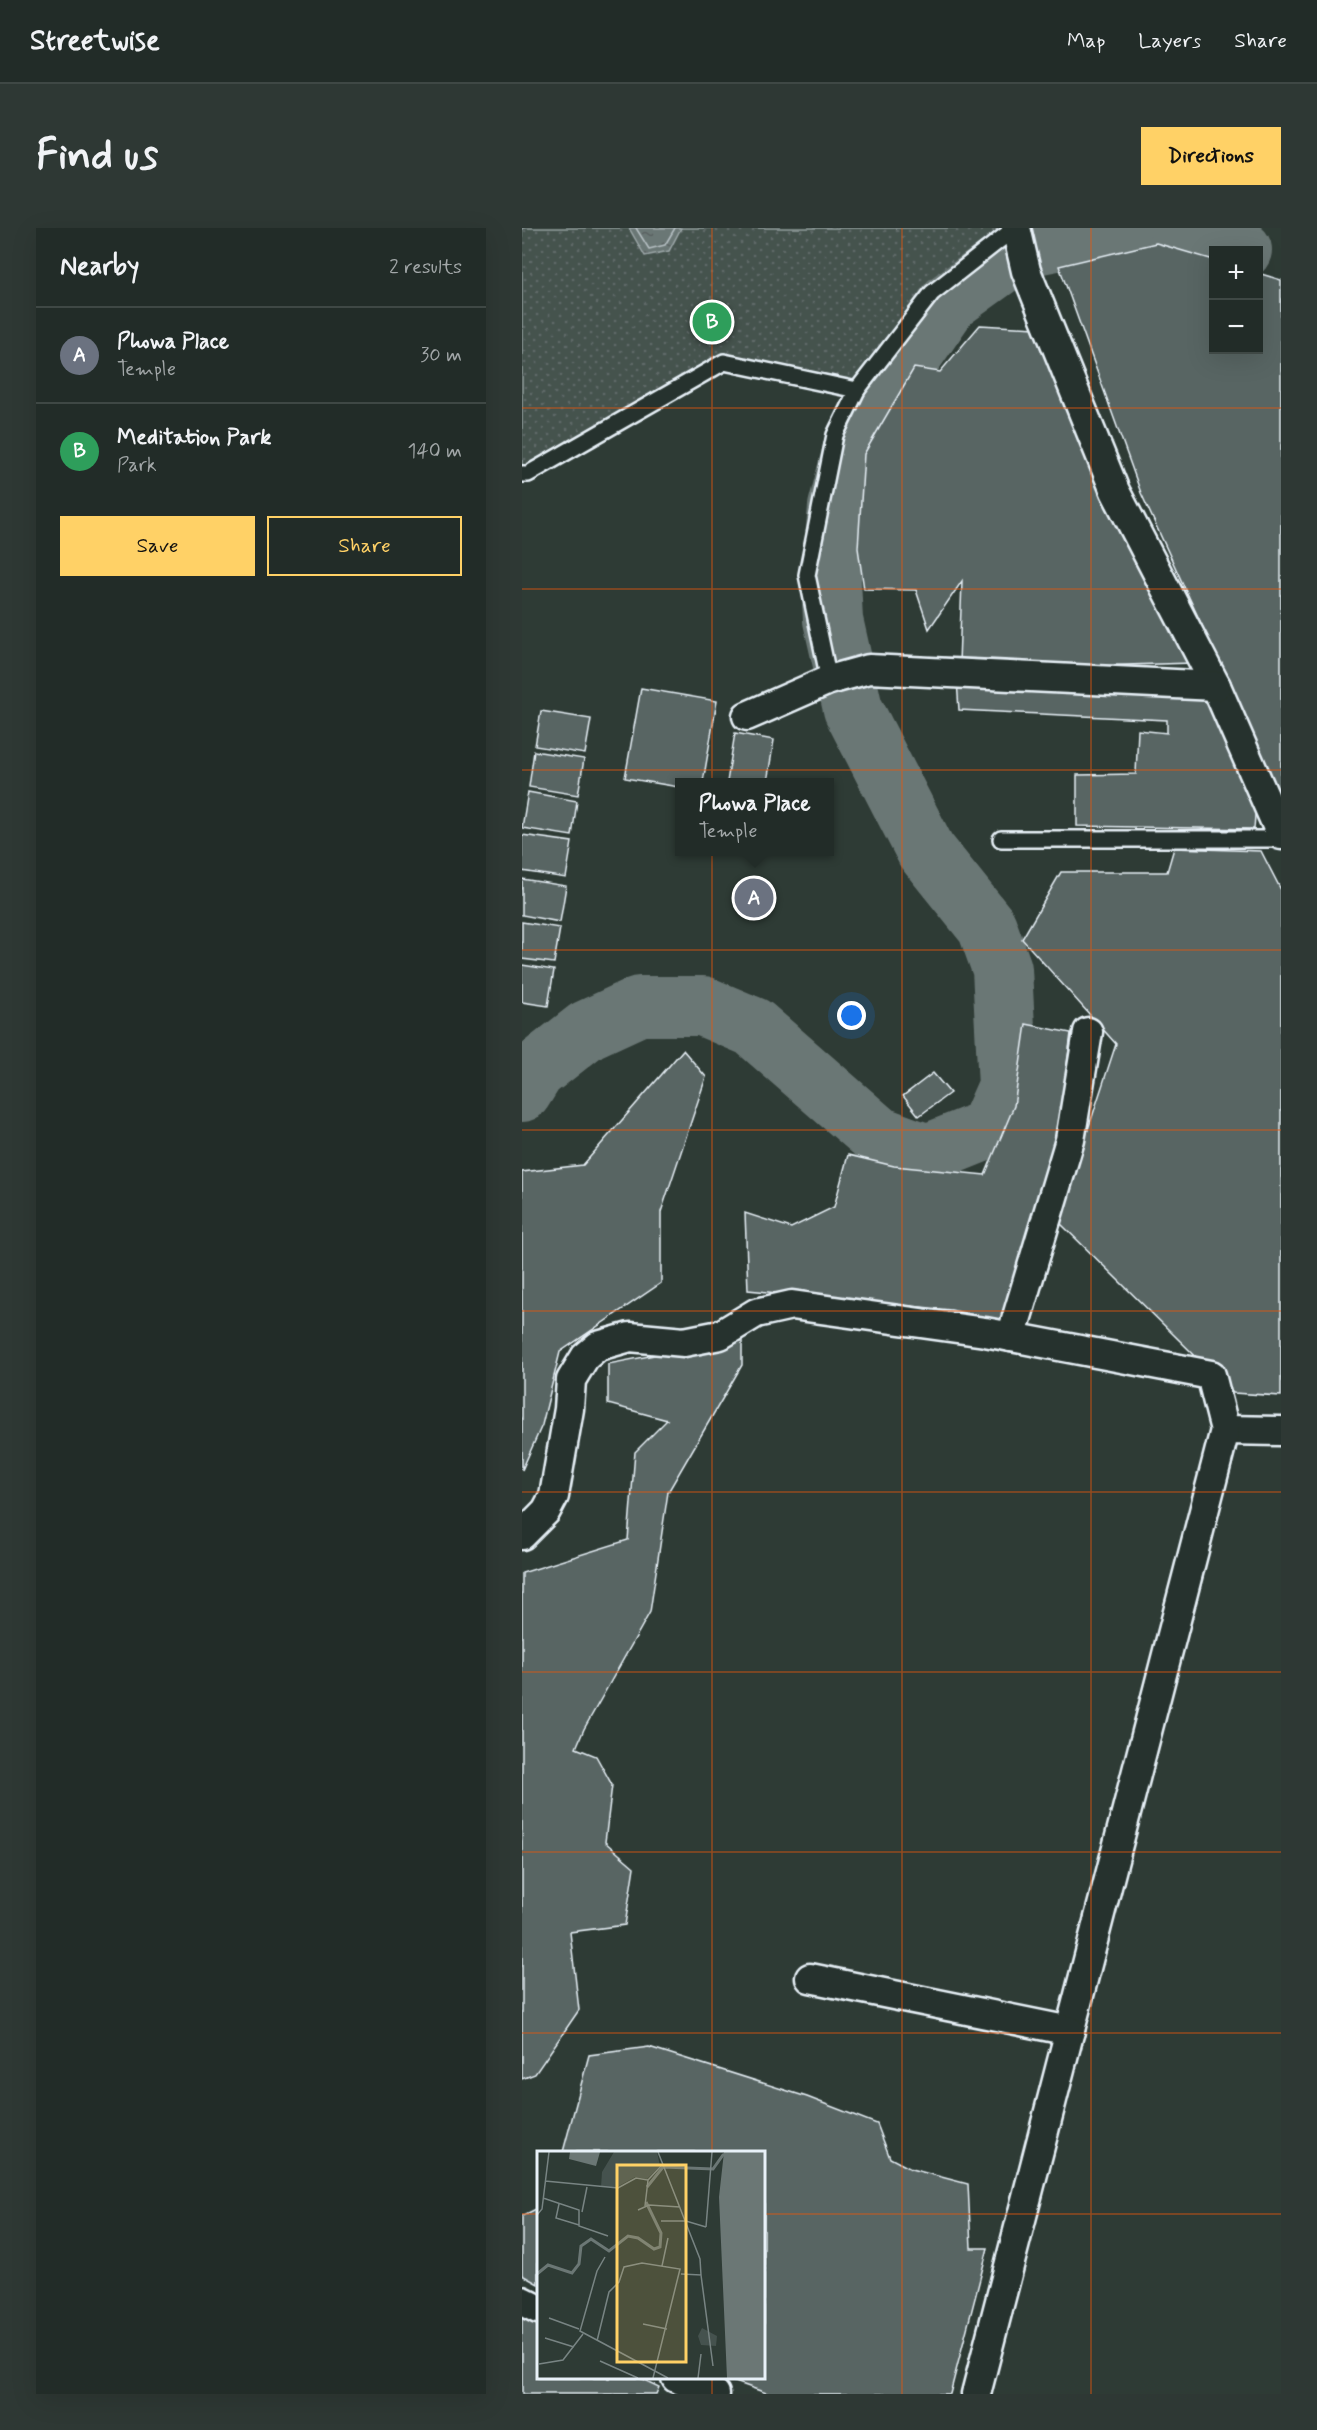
<!DOCTYPE html>
<html lang="en">
<head>
<meta charset="utf-8">
<style>
  :root { --surface:#222c28; --page:#2e3834; --text:#f1f3f6; --muted:#a2a7a8; --line:#3f4845; --accent:#ffd166 }
  body { margin:0; font-family:Mynerve,sans-serif; background:var(--page); color:var(--text) }
  .controls { position:absolute; right:18px; top:18px; display:grid; overflow:hidden; border-radius:0px; box-shadow:0 6px 24px #0002 }
  .controls button { width:54px; height:54px; display:grid; place-items:center; padding:0; border:0; border-bottom:2px solid var(--line); background:var(--surface); color:var(--text); font:30px sans-serif }
  .you { position:absolute; left:330px; top:788px; width:21px; height:21px; margin:-15px; border:4px solid #fff; border-radius:50%; background:#1a73e8; box-shadow:0 0 0 9px #1a73e833 }
  .badge { display:grid; place-items:center; width:39px; height:39px; border-radius:50%; background:var(--accent); color:#fff; font-size:20px; font-weight:700 }
  .pin { position:absolute; translate:-50% -50%; border:3px solid #fff; box-shadow:0 2px 6px #0006 }
  .popup { position:absolute; left:153px; top:550px; width:159px; height:78px; box-sizing:border-box; display:grid; place-content:center; border-radius:0px; background:var(--surface); filter:drop-shadow(0 2px 4px #0005); font-size:20px; white-space:nowrap; color:var(--muted) }
  .popup b { font-size:22px; color:var(--text) }
  .popup::after { content:''; position:absolute; left:50%; top:100%; margin-left:-12px; border:12px solid transparent; border-top-color:var(--surface) }
  .list { margin:0; padding:0; list-style:none }
  h2 { display:flex; justify-content:space-between; align-items:center; height:78px; margin:0; padding:0 24px; font-size:26px }
  h2 small { font-size:20px; font-weight:400; color:var(--muted) }
  .list li { display:grid; grid-template-columns:39px 1fr auto; gap:18px; align-items:center; box-sizing:border-box; height:96px; padding:0 24px; border-top:2px solid var(--line) }
  .list b { display:block; font-size:22px; white-space:nowrap }
  .list p { margin:0; font-size:20px; white-space:nowrap; color:var(--muted) }
  .list em { font-size:20px; font-style:normal; color:var(--muted) }
  .actions { display:flex; gap:12px; padding:18px 24px }
  .actions a { flex:1; padding:14px 0; border:2px solid var(--accent); border-radius:0px; text-align:center; font-size:21px; color:var(--accent) }
  .actions .main { background:var(--accent); color:#111 }
  .map { position:relative; flex:none; width:759px; height:2166px; overflow:hidden; border-radius:0px }
  header { display:flex; align-items:center; gap:36px; box-sizing:border-box; height:84px; padding:0 30px; background:var(--surface); border-bottom:2px solid var(--line) }
  header strong { font-size:28px }
  nav { display:flex; gap:33px; margin-inline-start:auto; font-size:21px }
  .intro { display:flex; align-items:center; justify-content:space-between; box-sizing:border-box; height:144px; padding:0 36px }
  h1 { margin:0; font-size:42px }
  .button { padding:15px 27px; border-radius:0px; background:var(--accent); color:#111; font-size:21px; font-weight:700 }
  main { display:flex; gap:36px; padding:0 36px }
  aside { flex:1; background:var(--surface); border-radius:0px; box-shadow:0 6px 24px #0002 }
  .map>svg:first-child { display:block }
  .park { fill:url(#park-dots); stroke:#96a2a3; stroke-width:1.5 }
  .water { fill:url(#water-ripples); stroke:#9da8a9; stroke-width:1.5 }
  .lines { fill:none; stroke-linecap:round; stroke-linejoin:round }
  .shore { stroke:#b6c0c4; stroke-width:1.5 }
  .river { stroke:#6b7775; stroke-width:60 }
  .building { fill:#596563; stroke:#e8f1f8; stroke-width:1.5 }
  .lane-casing { stroke:#e8f1f8; stroke-width:20 }
  .street-casing { stroke:#e8f1f8; stroke-width:33 }
  .lane { stroke:#26332d; stroke-width:15 }
  .street { stroke:#26332d; stroke-width:28 }
  .grid { fill:none; stroke:#e8590c; stroke-width:1.5; stroke-opacity:0.55 }
  .inset-river { fill:none; stroke:#6b7775; stroke-width:3 }
  .inset-road { fill:none; stroke:#788483; stroke-width:1.5 }
  .view { fill:#ffd166; fill-opacity:0.15; stroke:#ffd166; stroke-width:3 }
  .inset-edge { fill:none; stroke:#e8f1f8; stroke-width:3 }
</style>
</head>
<body>
<header>
<strong>Streetwise</strong>
<nav><a>Map</a><a>Layers</a><a>Share</a></nav>
</header>
<div class="intro"><h1>Find us</h1><a class="button">Directions</a></div>
<main>
<aside>
<h2>Nearby<small>2 results</small></h2>
<ul class="list">
<li><span class="badge" style="background:#6b7280">A</span><div><b>Phowa Place</b><p>Temple</p></div><em>30 m</em></li>
<li><span class="badge" style="background:#2e9e5b">B</span><div><b>Meditation Park</b><p>Park</p></div><em>140 m</em></li>
</ul>
<div class="actions"><a class="main">Save</a><a>Share</a></div>
</aside>
<div class="map">
<svg width="759" height="2166" viewBox="0 0 759 2166">
  <defs>
    <pattern id="park-dots" width="8" height="8" patternUnits="userSpaceOnUse" patternTransform="scale(1.5)"><rect width="8" height="8" fill="#45524e"/><path d="M2 2h.1M6 6h.1" fill="none" stroke="#606b68" stroke-width="1.8" stroke-linecap="round"/></pattern>
    <pattern id="water-ripples" width="26" height="14" patternUnits="userSpaceOnUse" patternTransform="scale(1.5)"><rect width="26" height="14" fill="#6b7775"/><path d="M2 4q2-2 4 0t4 0M15 11q2-2 4 0t4 0" fill="none" stroke="#586060"/></pattern>
  </defs>
  <rect width="100%" height="100%" fill="#2e3b35"/>
  <filter id="ink" filterUnits="userSpaceOnUse"><feTurbulence type="fractalNoise" baseFrequency=".0167" numOctaves="2"/><feDisplacementMap in="SourceGraphic" scale="12" xChannelSelector="R" yChannelSelector="G"/><feConvolveMatrix kernelMatrix="1 2 1 2 8 2 1 2 1" color-interpolation-filters="sRGB"/></filter>
  <g filter="url(#ink)">
    <path class="park" d="M 0,0 L 474,0 L 475,4 L 406,61 L 334,154 L 201,127 L 0,241 Z"/>
    <path class="water" d="M 107,0 L 159,0 L 147,23 L 123,28 Z"/>
    <g class="lines">
      <path class="shore" d="M 114,0 L 127,21 L 143,17 L 153,0"/>
      <g class="river">
        <path d="M 641,0 L 720,22"/>
        <path d="M 0,864 L 13,843 L 65,802 L 117,778 L 181,778 L 231,799 L 356,908 L 405,926 L 467,901 L 486,858 L 480,741 L 465,699 L 404,623 L 331,481 L 311,392 L 309,352 L 316,279 L 334,209 L 427,74 L 503,19 L 599,0"/>
      </g>
    </g>
    <g class="building">
      <path d="M 634,15 L 692,32 L 692,122 L 736,122 L 736,45 L 759,52 L 759,569 L 619,265 L 537,38 Z"/>
      <path d="M 458,97 L 514,100 L 671,435 L 536,439 L 437,435 L 440,353 L 407,401 L 394,362 L 342,361 L 336,320 L 342,226 L 392,140 L 418,144 Z"/>
      <path d="M 435,452 L 694,458 L 734,574 L 732,601 L 555,598 L 555,547 L 614,546 L 616,502 L 645,505 L 645,492 L 437,482 Z"/>
      <path d="M 119,460 L 195,473 L 181,554 L 157,554 L 157,559 L 103,550 Z"/>
      <path d="M 19,483 L 69,491 L 63,526 L 13,518 Z"/>
      <path d="M 213,505 L 252,512 L 245,554 L 205,554 Z"/>
      <path d="M 12,523 L 62,531 L 56,567 L 7,559 Z"/>
      <path d="M 6,564 L 55,573 L 50,608 L 0,600 Z"/>
      <path d="M 0,607 L 50,614 L 44,650 L 0,643 Z"/>
      <path d="M 652,620 L 739,623 L 759,662 L 759,1168 L 711,1165 L 536,993 L 594,816 L 500,711 L 539,644 L 645,644 Z"/>
      <path d="M 0,651 L 44,658 L 38,694 L 0,687 Z"/>
      <path d="M 0,694 L 38,700 L 32,735 L 0,731 Z"/>
      <path d="M 0,737 L 32,742 L 26,778 L 0,774 Z"/>
      <path d="M 504,796 L 549,805 L 535,919 L 480,1093 L 429,1082 L 226,1062 L 223,985 L 269,1000 L 312,979 L 326,927 L 372,938 L 463,947 L 492,878 Z"/>
      <path d="M 161,822 L 184,849 L 139,984 L 139,1055 L 38,1124 L 20,1197 L 0,1242 L 0,944 L 61,937 Z"/>
      <path d="M 411,845 L 428,865 L 397,888 L 381,868 Z"/>
      <path d="M 220,1110 L 220,1137 L 146,1264 L 128,1384 L 62,1501 L 54,1520 L 74,1528 L 90,1557 L 83,1614 L 112,1639 L 103,1697 L 48,1704 L 57,1782 L 13,1846 L 0,1851 L 0,1345 L 106,1312 L 113,1224 L 145,1192 L 86,1176 L 86,1136 Z"/>
      <path d="M 127,1819 L 285,1869 L 355,1896 L 368,1930 L 389,1941 L 446,1956 L 449,2020 L 466,2020 L 428,2166 L 247,2166 L 202,2150 L 242,2150 L 242,1924 L 41,1924 L 67,1827 Z"/>
      <path d="M 16,1980 L 16,2056 L 0,2047 L 0,1988 Z"/>
      <path d="M 0,2088 L 16,2097 L 16,2150 L 118,2150 L 137,2159 L 134,2166 L 0,2166 Z"/>
    </g>
    <g class="lines">
      <defs>
        <g id="lane">
          <path d="M 335,162 L 410,65 L 493,0"/>
          <path d="M 0,246 L 6,246 L 202,134 L 335,162 L 313,207 L 285,347 L 307,452"/>
          <path d="M 479,611 L 759,611"/>
        </g>
        <g id="street">
          <path d="M 494,0 L 504,43 L 593,263 L 694,458 L 759,607"/>
          <path d="M 225,488 L 307,452 L 347,441 L 694,458"/>
          <path d="M 489,1109 L 548,912 L 566,804"/>
          <path d="M 703,1202 L 759,1203"/>
          <path d="M 0,1307 L 24,1283 L 32,1268 L 47,1181 L 49,1152 L 63,1129 L 76,1118 L 108,1109 L 162,1114 L 198,1107 L 234,1085 L 270,1077 L 463,1104 L 689,1147 L 703,1202 L 454,2166"/>
          <path d="M 288,1750 L 548,1803"/>
          <path d="M 0,2073 L 16,2081"/>
          <path d="M 154,2150 L 193,2166"/>
        </g>
      </defs>
      <use href="#lane" class="lane-casing"/>
      <use href="#street" class="street-casing"/>
      <use href="#lane" class="lane"/>
      <use href="#street" class="street"/>
    </g>
  </g>
  <path class="grid" d="M 190,0 L 190,1924M 380,0 L 380,2166M 569,0 L 569,2166M 0,180 L 759,180M 0,361 L 759,361M 0,542 L 759,542M 0,722 L 759,722M 0,902 L 759,902M 0,1083 L 759,1083M 0,1264 L 759,1264M 0,1444 L 759,1444M 0,1624 L 759,1624M 0,1805 L 759,1805M 0,1986 L 16,1986M 242,1986 L 759,1986M 190,2150 L 190,2166"/>
  <g transform="translate(15 1923)">
    <rect width="228" height="228" fill="#2e3b35"/>
    <path d="M 165,177 L 180,185 L 179,195 L 164,194 L 161,185 Z" fill="#45524e"/>
    <path d="M 77,1 L 120,1 L 123,15 L 110,28 L 98,26 L 80,36 L 64,36 L 65,21 Z" fill="#45524e"/>
    <path d="M 33,1 L 63,1 L 59,15 L 32,8 ZM 187,1 L 228,1 L 228,227 L 190,227 L 182,46 Z" fill="#6b7775"/>
    <path class="inset-river" d="M 110,36 L 126,16 L 176,18 L 186,4 L 195,1M 0,123 L 11,114 L 35,122 L 42,113 L 44,95 L 54,88 L 72,100 L 91,85 L 101,87 L 117,98 L 123,96 L 124,82 L 109,51"/>
    <path class="inset-road" d="M 121,1 L 163,108 L 164,124 L 144,123M 111,29 L 125,14M 8,30 L 81,37 L 99,27 L 111,29 L 108,55M 6,47 L 42,59 L 42,75 L 71,85M 22,53 L 19,67 L 42,74M 101,59 L 112,54 L 143,56M 45,61 L 50,36M 0,64 L 5,58 L 12,1M 124,70 L 149,70 L 169,76M 169,76 L 175,1M 68,106 L 60,120 L 43,180 L 131,227M 125,115 L 131,87M 164,124 L 176,215M 12,167 L 42,178M 106,173 L 130,178M 8,187 L 37,196M 60,190 L 72,141 L 82,131 L 87,116 L 105,112 L 143,118 L 116,227M 63,210 L 101,227M 2,213 L 26,209 L 46,183M 161,227 L 164,203"/>
    <path class="view" d="M 80,14 L 149,14 L 149,211 L 80,211 Z"/>
    <rect width="228" height="228" class="inset-edge"/>
  </g>
</svg>
<div class="controls">
<button>+</button>
<button>−</button>
</div>
<div class="you"></div>
<div class="pin badge" style="left:232px;top:670px;background:#6b7280">A</div>
<div class="popup"><b>Phowa Place</b>Temple</div>
<div class="pin badge" style="left:190px;top:94px;background:#2e9e5b">B</div>
</div>
</main>
</body>
</html>
